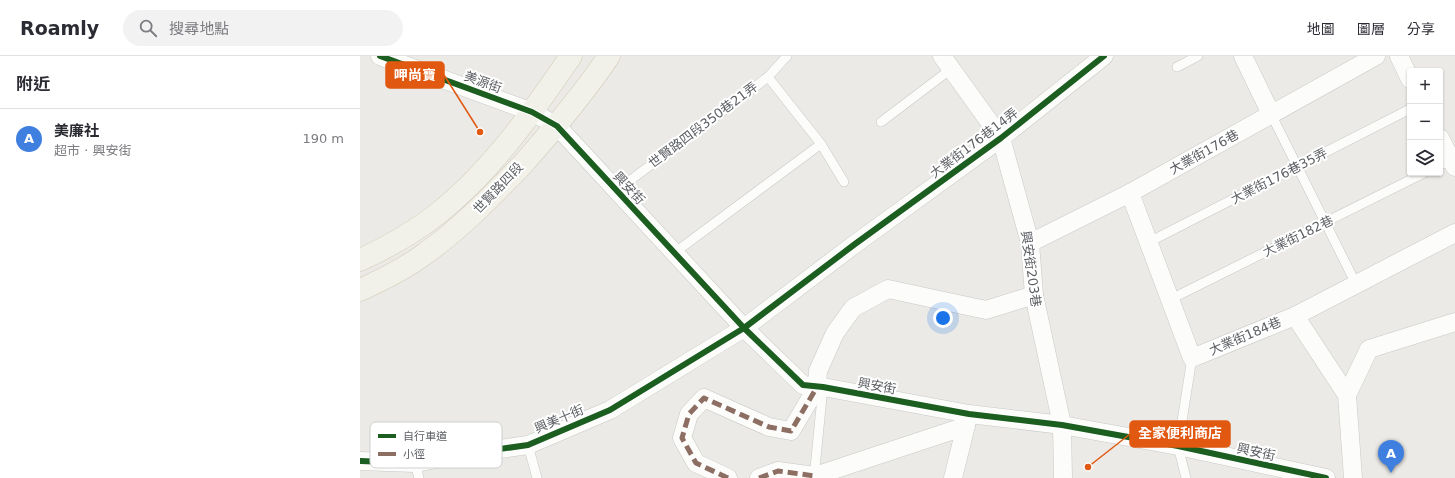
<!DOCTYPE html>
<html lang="zh-TW">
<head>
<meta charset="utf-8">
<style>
  :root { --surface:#fff; --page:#f2f2f3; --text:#2b2b33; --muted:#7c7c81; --line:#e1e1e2; --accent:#7c3aed }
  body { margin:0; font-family:"DejaVu Sans","Noto Sans TC",sans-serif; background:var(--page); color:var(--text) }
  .controls { position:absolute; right:12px; top:12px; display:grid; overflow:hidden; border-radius:4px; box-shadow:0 1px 3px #0004 }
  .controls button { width:36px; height:36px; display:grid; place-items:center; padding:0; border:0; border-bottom:1px solid var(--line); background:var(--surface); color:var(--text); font:20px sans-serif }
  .you { position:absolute; left:583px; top:262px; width:14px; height:14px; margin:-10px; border:3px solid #fff; border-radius:50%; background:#1a73e8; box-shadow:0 0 0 6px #1a73e833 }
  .badge { display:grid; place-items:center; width:26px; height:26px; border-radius:50%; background:var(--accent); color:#fff; font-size:13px; font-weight:700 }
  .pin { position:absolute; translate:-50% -33px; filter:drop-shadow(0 1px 2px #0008) }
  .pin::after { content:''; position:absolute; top:21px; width:14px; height:12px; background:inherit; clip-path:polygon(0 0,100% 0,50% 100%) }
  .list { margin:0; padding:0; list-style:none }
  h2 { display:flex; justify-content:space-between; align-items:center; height:52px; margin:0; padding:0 16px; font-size:17px }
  h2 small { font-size:13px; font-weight:400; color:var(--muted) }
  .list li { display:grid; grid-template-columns:26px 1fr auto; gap:12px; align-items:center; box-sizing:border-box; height:60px; padding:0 16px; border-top:1px solid var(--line) }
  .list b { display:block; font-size:15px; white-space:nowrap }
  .list p { margin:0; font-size:13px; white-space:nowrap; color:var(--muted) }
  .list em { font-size:13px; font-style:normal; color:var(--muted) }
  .icon { flex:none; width:22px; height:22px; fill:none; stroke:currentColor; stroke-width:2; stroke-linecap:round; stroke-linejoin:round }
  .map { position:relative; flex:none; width:1095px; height:422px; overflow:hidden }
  header { display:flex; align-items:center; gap:24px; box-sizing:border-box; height:56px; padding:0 20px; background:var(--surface); border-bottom:1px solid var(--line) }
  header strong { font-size:19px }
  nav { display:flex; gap:22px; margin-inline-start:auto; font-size:14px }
  .search { width:280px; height:36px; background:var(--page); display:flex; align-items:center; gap:10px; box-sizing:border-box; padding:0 14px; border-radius:22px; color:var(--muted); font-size:15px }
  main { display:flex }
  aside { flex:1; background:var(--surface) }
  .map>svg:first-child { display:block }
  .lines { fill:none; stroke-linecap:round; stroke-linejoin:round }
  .lane-casing { stroke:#c8c8c8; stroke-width:10 }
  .street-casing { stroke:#c8c8c8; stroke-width:19 }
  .primary-casing { stroke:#d1cab6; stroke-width:23 }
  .lane { stroke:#fcfcfb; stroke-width:9 }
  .street { stroke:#fcfcfb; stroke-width:18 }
  .primary { stroke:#f2f1e9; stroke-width:22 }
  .quiet { stroke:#8d6e63; stroke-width:5; stroke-dasharray:10 5; stroke-linecap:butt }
  .cycleway-casing { stroke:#fff; stroke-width:8 }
  .cycleway { stroke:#1b5e20; stroke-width:6 }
  .labels { text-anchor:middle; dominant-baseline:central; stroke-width:4; stroke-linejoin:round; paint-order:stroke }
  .street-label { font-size:13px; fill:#5c5f63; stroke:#fff }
  .key { fill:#fff; stroke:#cecfd0; stroke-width:1 }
  .key-label { font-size:11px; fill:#5c5f63 }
  .leader { fill:none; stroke:#e15910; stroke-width:1.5 }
  .callout-dot { fill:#e15910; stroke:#fff; stroke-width:1.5 }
  .callout { fill:#e15910; stroke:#e15910; stroke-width:1.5 }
  .callout-label { font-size:14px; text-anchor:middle; font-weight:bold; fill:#fff }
</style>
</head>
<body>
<header>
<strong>Roamly</strong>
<div class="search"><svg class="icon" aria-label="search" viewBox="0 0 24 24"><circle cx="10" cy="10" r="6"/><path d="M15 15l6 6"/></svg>搜尋地點</div>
<nav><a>地圖</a><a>圖層</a><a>分享</a></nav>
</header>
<main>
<aside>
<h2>附近<small></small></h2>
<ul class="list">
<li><span class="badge" style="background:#3f7fe0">A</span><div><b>美廉社</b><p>超市 · 興安街</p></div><em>190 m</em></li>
</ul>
</aside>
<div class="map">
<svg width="1095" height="422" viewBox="0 0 1095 422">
  <rect width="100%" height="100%" fill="#ebeae6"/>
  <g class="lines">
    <defs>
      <g id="lane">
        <path d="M 817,11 L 838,0"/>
        <path d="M 408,21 L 461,88 L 484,126"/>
        <path d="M 911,58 L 996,228"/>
        <path d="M 521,66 L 591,13"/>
        <path d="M 1080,109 L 1091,104"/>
        <path d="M 256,135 L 408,21 L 427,0"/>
        <path d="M 789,186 L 1050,53"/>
        <path d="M 314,197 L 461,88"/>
        <path d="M 811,243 L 1064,117"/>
        <path d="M 168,389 L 177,422"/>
        <path d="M 55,407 L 59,422"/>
        <path d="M 454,422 L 463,331"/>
        <path d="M 826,422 L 818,390 L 832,302"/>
      </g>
      <g id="street">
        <path d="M 20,0 L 172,56 L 197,70 L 384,272 L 443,329 L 463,331 L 609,358 L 702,369 L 818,390 L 966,422"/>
        <path d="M 582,0 L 641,82 L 670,187 L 674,239 L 702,369 L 703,422"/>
        <path d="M 883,0 L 911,58"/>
        <path d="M 1039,0 L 1050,23"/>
        <path d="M 1080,82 L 1095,111"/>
        <path d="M 770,137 L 832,302 L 935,260 L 1095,177"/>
        <path d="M 670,187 L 770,137 L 1016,0"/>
        <path d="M 935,260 L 987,339 L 993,422"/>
        <path d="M 987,339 L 1009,293 L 1095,266"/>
        <path d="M 0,405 L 55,407 L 105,398 L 168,389 L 250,354 L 384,272 L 495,188 L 641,82 L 744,0"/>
        <path d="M 368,422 L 336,407 L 322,382 L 329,358 L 344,342 L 409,371 L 431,375 L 457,331 L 458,315 L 475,277 L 493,252 L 528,233 L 626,254 L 674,239"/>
        <path d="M 399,422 L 418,415 L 455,420 L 606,370"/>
        <path d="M 593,422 L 608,361"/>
      </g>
      <g id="primary">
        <path d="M 0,204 C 26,192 53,177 76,159 C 131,116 172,57 211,0"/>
        <path d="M 0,234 C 22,224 46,212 66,197 C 101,172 132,140 162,109 C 193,74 223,39 249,0"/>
      </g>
    </defs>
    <use href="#lane" class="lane-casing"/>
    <use href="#street" class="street-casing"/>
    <use href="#primary" class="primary-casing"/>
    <use href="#lane" class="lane"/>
    <use href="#street" class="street"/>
    <use href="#primary" class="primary"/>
    <g class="quiet">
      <path d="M 368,422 L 336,407 L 322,382 L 329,358 L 344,342 L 409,371 L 431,375 L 457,331"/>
      <path d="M 399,422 L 418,415 L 455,420"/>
    </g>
    <defs>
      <g id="cycleway">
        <path d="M 20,0 L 172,56 L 197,70 L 384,272 L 443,329 L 463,331 L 609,358 L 702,369 L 818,390 L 966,422"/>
        <path d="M 0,405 L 55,407 L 105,398 L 168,389 L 250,354 L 384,272 L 495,188 L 641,82 L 744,0"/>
      </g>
    </defs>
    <use href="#cycleway" class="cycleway-casing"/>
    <use href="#cycleway" class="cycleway"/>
  </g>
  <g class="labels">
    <g class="street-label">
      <text transform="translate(123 26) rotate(20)">美源街</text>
      <text transform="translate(343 69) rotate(-37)">世賢路四段350巷21弄</text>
      <text transform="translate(614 87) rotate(-37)">大業街176巷14弄</text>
      <text transform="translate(844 96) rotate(-29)">大業街176巷</text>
      <text transform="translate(919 120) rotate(-27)">大業街176巷35弄</text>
      <text transform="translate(138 132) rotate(-46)">世賢路四段</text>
      <text transform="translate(269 132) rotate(47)">興安街</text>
      <text transform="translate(938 180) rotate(-26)">大業街182巷</text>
      <text transform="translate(671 213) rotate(82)">興安街203巷</text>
      <text transform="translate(885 280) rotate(-23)">大業街184巷</text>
      <text transform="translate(517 330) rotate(10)">興安街</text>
      <text transform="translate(199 363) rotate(-23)">興美十街</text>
      <text transform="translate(896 396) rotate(12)">興安街</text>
    </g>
  </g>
  <rect x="10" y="366" width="132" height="46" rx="6" class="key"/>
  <rect x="18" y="378" width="18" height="4" fill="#1b5e20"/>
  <rect x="18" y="396" width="18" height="4" fill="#8d6e63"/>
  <g class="key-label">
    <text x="43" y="384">自行車道</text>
    <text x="43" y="402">小徑</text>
  </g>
  <path class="leader" d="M120 76L84 19M728 411L770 378"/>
  <g class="callout-dot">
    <circle cx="120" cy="76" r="4"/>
    <circle cx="728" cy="411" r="4"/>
  </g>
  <g class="callout">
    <rect x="26" y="6" width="58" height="26" rx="4"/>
    <rect x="770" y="365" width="100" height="26" rx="4"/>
  </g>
  <g class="callout-label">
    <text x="55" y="24">呷尚寶</text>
    <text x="820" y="382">全家便利商店</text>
  </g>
</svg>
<div class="controls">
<button>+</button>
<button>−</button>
<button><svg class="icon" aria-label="layers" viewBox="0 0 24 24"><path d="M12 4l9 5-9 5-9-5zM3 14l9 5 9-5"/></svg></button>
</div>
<div class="you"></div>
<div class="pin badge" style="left:1031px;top:417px;background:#3f7fe0">A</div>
</div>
</main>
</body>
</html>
